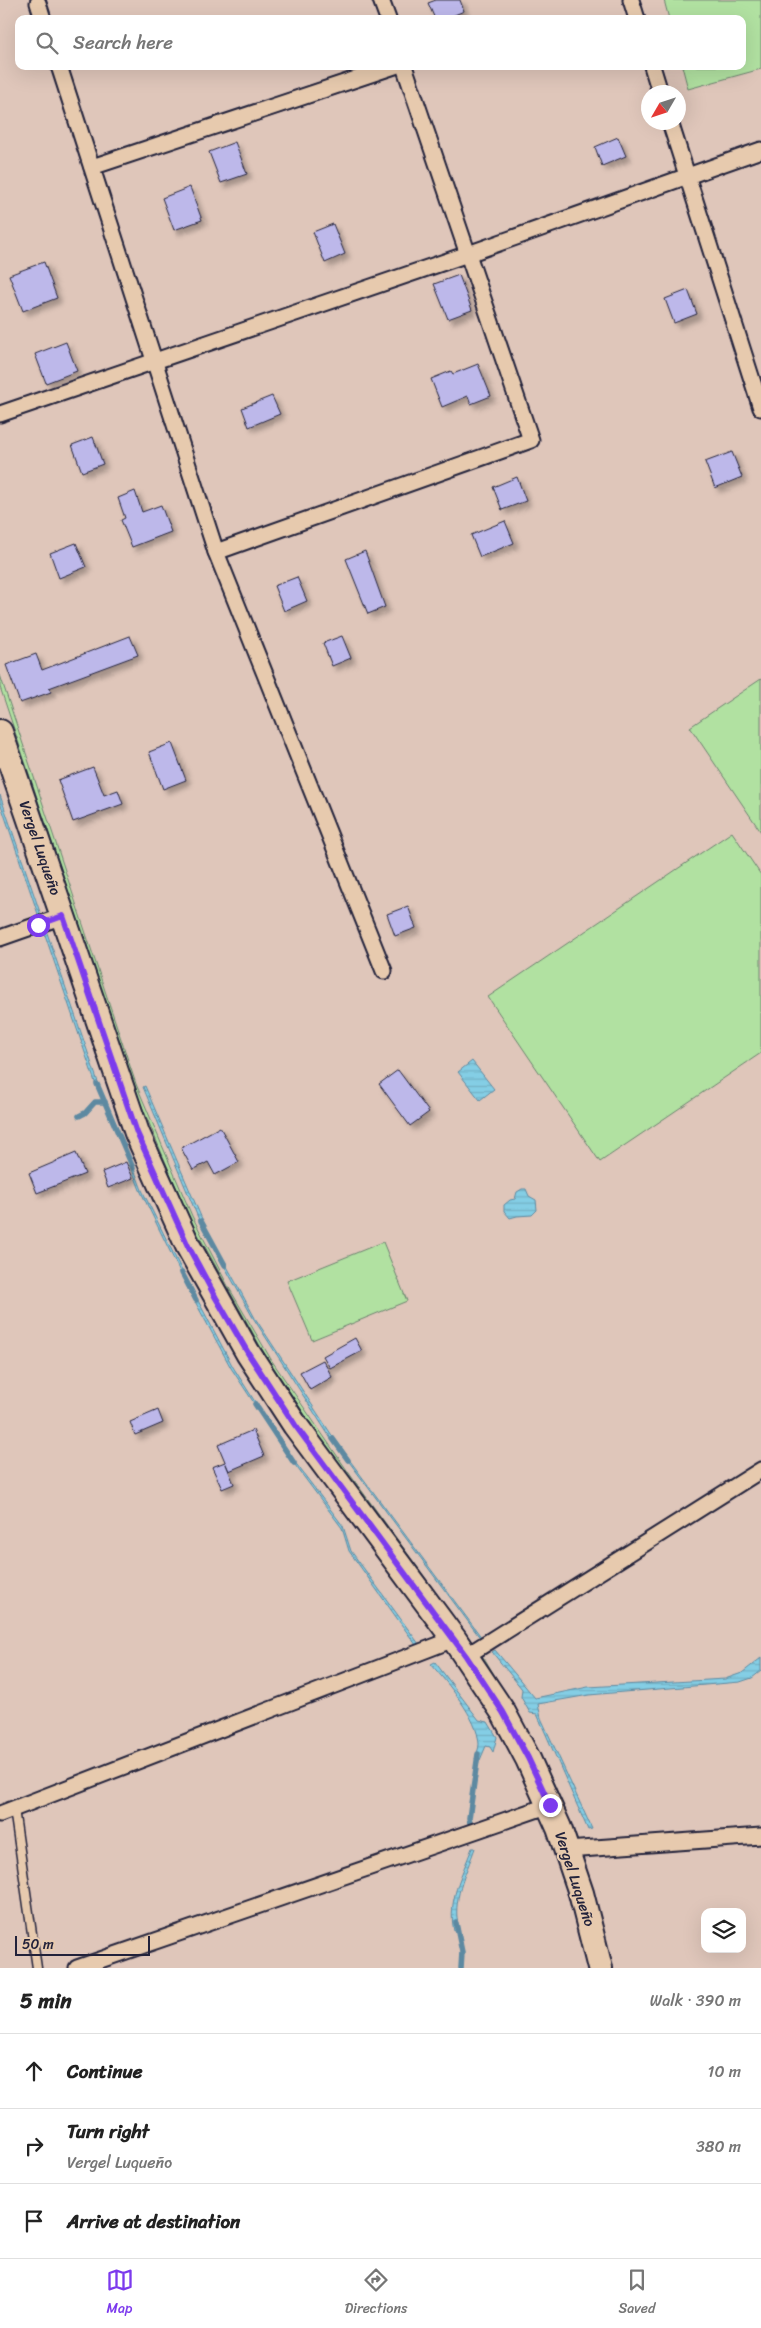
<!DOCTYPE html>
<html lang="en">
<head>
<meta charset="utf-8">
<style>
  :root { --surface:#fff; --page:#f6f6f6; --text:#222; --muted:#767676; --line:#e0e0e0; --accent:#7c3aed }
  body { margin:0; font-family:Sriracha,sans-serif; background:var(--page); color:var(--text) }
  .controls { position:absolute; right:15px; bottom:15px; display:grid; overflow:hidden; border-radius:10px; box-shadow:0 5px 20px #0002 }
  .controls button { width:45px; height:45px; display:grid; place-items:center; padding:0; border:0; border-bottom:1px solid var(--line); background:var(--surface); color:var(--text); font:25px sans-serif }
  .compass { position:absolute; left:641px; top:85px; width:45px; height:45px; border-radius:50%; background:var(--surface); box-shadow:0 5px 20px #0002; rotate:231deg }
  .scale { position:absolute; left:15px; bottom:12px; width:135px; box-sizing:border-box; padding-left:5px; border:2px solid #22223b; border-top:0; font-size:14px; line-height:18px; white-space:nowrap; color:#22223b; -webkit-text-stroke:4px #e7caae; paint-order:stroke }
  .stop { position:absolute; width:15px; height:15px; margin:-11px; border:4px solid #7c3aed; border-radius:50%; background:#fff }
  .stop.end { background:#7c3aed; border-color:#fff; box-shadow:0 1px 5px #0008 }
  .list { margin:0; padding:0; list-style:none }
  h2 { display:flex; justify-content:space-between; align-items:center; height:65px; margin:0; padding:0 20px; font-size:21px }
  h2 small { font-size:16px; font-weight:400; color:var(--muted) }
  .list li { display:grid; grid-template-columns:32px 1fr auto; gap:15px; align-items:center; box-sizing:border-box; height:75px; padding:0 20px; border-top:1px solid var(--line) }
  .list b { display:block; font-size:19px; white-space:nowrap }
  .list p { margin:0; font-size:16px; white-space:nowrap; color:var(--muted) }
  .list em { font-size:16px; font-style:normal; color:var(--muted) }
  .icon { flex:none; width:28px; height:28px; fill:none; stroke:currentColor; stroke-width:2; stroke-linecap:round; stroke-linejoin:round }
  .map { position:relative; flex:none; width:761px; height:1968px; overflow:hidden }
  .search { position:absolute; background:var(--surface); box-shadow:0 5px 20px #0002; left:15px; right:15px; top:15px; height:55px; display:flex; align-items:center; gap:12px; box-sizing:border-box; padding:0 18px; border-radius:10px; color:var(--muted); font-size:19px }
  .sheet { height:290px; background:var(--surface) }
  nav { display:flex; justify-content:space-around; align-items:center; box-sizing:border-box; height:70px; border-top:1px solid var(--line); background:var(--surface); font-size:14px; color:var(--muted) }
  nav a { display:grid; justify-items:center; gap:2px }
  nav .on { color:var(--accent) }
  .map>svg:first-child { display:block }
  .pitch { fill:#b1e1a1; stroke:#6a826e }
  .water { fill:url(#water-rules); stroke:#5d89a1 }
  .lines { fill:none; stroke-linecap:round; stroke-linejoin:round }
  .stream { stroke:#5d89a1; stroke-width:5.5 }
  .building { fill:#bdb8ea; stroke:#22223b; filter:url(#shadow) }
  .service-casing { stroke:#22223b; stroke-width:11 }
  .minor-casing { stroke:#22223b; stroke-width:19 }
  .primary-casing { stroke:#22223b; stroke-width:28 }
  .service { stroke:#e7caae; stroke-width:8 }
  .minor { stroke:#e7caae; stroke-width:15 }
  .primary { stroke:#e7caae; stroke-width:24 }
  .route { stroke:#7c3aed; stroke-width:6 }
  .labels { text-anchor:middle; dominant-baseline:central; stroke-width:4.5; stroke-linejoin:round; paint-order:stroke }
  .street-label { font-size:15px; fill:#22223b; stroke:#e7caae }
</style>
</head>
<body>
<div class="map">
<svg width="761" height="1968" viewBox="0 0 761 1968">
  <defs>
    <pattern id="water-rules" width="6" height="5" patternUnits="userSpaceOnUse" patternTransform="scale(1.25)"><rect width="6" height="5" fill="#84cee5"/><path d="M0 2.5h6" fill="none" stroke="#72b1c5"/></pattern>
    <filter id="shadow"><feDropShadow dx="4.5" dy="4.5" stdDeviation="2.5" flood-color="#0004"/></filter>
  </defs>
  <rect width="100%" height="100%" fill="#dfc6ba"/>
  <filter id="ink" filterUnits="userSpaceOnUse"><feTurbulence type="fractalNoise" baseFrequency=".02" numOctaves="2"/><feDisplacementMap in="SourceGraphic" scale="10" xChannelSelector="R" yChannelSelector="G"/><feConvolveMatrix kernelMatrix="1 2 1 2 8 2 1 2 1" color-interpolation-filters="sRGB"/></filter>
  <g filter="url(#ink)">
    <g class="pitch">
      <path d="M 664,0 L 761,0 L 761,69 L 688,89 L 682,66 L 742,66 L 742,19 L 669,19 Z"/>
      <path d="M 0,675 L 136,1084 L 192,1216 L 228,1286 L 272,1361 L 351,1476 L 486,1661 L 523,1724 L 554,1784 L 579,1844 L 613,1968 L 610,1968 L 581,1861 L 348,1478 L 269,1362 L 189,1218 L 133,1085 L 0,687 Z"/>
      <path d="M 761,679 L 761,832 L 690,727 Z"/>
      <path d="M 732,832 L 761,875 L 761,1053 L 600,1162 L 488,997 Z"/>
      <path d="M 383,1242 L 407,1301 L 312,1340 L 287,1281 Z"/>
    </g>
    <g class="water">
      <path d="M 0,795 L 101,1091 L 98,1091 L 0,802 Z"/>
      <path d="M 472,1061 L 494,1089 L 480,1100 L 458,1072 Z"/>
      <path d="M 145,1086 L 205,1226 L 202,1227 L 143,1087 Z"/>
      <path d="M 131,1161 L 142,1190 L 186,1279 L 184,1280 L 140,1190 L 129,1162 Z"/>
      <path d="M 522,1189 L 526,1189 L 529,1196 L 536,1200 L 537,1210 L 532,1215 L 517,1216 L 510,1218 L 504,1211 L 504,1205 L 510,1200 L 515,1199 L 517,1192 Z"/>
      <path d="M 223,1259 L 255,1318 L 337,1443 L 335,1445 L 252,1316 L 221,1260 Z"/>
      <path d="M 194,1293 L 233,1367 L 259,1408 L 258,1409 L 231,1368 L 191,1294 Z"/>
      <path d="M 345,1454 L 482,1638 L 481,1639 L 344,1455 Z"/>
      <path d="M 289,1457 L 291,1457 L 343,1526 L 351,1551 L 419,1644 L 416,1645 L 349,1551 L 342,1528 Z"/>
      <path d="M 495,1650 L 535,1698 L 588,1687 L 725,1679 L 742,1673 L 761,1658 L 761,1671 L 752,1678 L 740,1682 L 589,1695 L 538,1704 L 541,1718 L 592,1829 L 588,1830 L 537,1714 L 530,1713 L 521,1697 L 522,1689 L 492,1652 Z"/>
      <path d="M 435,1662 L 479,1720 L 488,1722 L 497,1737 L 493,1752 L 490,1747 L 486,1746 L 480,1760 L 475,1759 C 476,1755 479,1749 479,1744 C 478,1718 447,1683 431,1664 Z"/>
      <path d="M 472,1848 L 475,1848 C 466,1874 451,1900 459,1929 L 454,1931 C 447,1901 462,1875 472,1848 Z"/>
    </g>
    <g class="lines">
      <g class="stream">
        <path d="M 97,1084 L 133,1168"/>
        <path d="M 79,1116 L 85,1113 L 95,1102 L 105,1102"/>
        <path d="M 201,1221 L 225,1265"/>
        <path d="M 182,1273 L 196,1300"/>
        <path d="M 255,1404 L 294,1463"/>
        <path d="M 333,1439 L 348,1460"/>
        <path d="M 470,1823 L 469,1818 L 478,1754"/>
        <path d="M 456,1923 L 462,1952 L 461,1968"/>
      </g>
    </g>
    <g class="building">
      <path d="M 436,0 L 460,0 L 464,11 L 445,19 L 435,19 L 428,3 Z"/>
      <path d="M 618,137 L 626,156 L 602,166 L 595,147 Z"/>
      <path d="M 235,142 L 247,174 L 221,183 L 209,152 Z"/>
      <path d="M 190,187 L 202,220 L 174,230 L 162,198 Z"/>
      <path d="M 333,224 L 345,254 L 325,263 L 313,232 Z"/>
      <path d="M 44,262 L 57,298 L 23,311 L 9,275 Z"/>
      <path d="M 459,275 L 472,310 L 448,319 L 434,284 Z"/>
      <path d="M 688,290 L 697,314 L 674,323 L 665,299 Z"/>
      <path d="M 66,342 L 77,371 L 46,383 L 35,354 Z"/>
      <path d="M 478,364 L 491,396 L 471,404 L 468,396 L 442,407 L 431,379 L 451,371 L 453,374 Z"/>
      <path d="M 272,396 L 280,414 L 249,427 L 242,408 Z"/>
      <path d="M 93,437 L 103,464 L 82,472 L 72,445 Z"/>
      <path d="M 732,452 L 742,477 L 715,488 L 705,462 Z"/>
      <path d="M 517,477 L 526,501 L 502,510 L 493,487 Z"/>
      <path d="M 135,491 L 142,512 L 161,505 L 171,532 L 132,547 L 121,520 L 125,518 L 118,498 Z"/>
      <path d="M 505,521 L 514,543 L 480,557 L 471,535 Z"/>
      <path d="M 76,543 L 86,567 L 59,578 L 50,553 Z"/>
      <path d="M 365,551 L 385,607 L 368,614 L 346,559 Z"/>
      <path d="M 297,577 L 307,601 L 284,611 L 274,586 Z"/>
      <path d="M 130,636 L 138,655 L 49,688 L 51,692 L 20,703 L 6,665 L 36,654 L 42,670 Z"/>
      <path d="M 342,636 L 351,658 L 332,666 L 323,643 Z"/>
      <path d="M 172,743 L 186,780 L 163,789 L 149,752 Z"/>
      <path d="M 93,767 L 104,795 L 118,790 L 123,804 L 73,822 L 58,780 Z"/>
      <path d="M 408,906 L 416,928 L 395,936 L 387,914 Z"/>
      <path d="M 398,1070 L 429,1112 L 410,1126 L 379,1084 Z"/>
      <path d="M 220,1127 L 239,1162 L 215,1175 L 208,1162 L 193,1170 L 181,1148 Z"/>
      <path d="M 76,1153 L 85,1174 L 37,1193 L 29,1173 Z"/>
      <path d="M 126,1162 L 133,1178 L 108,1188 L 102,1172 Z"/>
      <path d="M 355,1338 L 362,1351 L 330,1368 L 323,1356 Z"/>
      <path d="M 323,1360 L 332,1377 L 310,1390 L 300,1372 Z"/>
      <path d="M 158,1410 L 163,1423 L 135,1435 L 130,1422 Z"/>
      <path d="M 253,1430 L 264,1456 L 229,1471 L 218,1445 Z"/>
      <path d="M 225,1462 L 234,1484 L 222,1489 L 212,1467 Z"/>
    </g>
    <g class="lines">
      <defs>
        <path id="service" d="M 14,1809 L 37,1968"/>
        <g id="minor">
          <path d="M 381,0 L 388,19"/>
          <path d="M 631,0 L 637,19"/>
          <path d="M 38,3 L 43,19"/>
          <path d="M 59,66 L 216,552 L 384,971"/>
          <path d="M 652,66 L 660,92"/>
          <path d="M 670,122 L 761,408"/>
          <path d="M 92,167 L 395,66"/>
          <path d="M 0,414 L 468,254 L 761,150"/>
          <path d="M 216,552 L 531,440 L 404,66"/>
          <path d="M 0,938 L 63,916"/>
          <path d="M 466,1656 L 761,1470"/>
          <path d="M 0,1814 L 454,1639"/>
          <path d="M 567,1850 L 761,1836"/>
          <path d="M 77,1968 L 550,1805"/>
        </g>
        <path id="primary" d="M 0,732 L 137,1133 L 188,1246 L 248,1353 L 295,1425 L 454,1639 L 503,1712 L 528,1759 L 559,1828 L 581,1893 L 600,1968"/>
      </defs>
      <use href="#service" class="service-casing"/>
      <use href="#minor" class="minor-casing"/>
      <use href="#primary" class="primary-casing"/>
      <use href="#service" class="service"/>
      <use href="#minor" class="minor"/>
      <use href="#primary" class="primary"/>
    </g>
  </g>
  <g class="lines" filter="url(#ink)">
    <path class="route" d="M 38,925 L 63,916 L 137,1133 L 188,1246 L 216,1298 L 248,1353 L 295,1425 L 466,1656 L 503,1712 L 528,1758 L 550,1805"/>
  </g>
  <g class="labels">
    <g class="street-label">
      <text transform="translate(40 848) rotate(71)">Vergel Luqueño</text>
      <text transform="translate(575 1879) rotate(72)">Vergel Luqueño</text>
    </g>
  </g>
</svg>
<div class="controls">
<button><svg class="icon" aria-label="layers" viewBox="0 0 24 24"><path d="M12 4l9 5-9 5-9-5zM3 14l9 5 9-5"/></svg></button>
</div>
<svg class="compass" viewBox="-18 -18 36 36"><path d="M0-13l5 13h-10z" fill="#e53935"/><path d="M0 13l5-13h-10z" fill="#767676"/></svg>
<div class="scale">50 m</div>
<div class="stop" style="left:38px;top:925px"></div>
<div class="stop end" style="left:550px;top:1805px"></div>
<div class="search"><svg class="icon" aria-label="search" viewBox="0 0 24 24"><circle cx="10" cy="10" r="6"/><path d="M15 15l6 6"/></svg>Search here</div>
</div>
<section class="sheet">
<h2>5 min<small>Walk · 390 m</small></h2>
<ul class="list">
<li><svg class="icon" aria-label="ahead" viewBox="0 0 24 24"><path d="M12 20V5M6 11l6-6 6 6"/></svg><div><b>Continue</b></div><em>10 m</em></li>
<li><svg class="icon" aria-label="right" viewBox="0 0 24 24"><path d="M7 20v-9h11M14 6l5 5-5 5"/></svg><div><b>Turn right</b><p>Vergel Luqueño</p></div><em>380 m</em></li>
<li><svg class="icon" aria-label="arrive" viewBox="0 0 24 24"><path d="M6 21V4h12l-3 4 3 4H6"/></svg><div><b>Arrive at destination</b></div></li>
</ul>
</section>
<nav>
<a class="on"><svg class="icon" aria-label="map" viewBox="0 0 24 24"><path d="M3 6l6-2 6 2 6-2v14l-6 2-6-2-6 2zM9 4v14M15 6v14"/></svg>Map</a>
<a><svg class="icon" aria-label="directions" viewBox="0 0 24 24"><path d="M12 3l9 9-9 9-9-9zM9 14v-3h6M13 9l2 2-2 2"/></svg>Directions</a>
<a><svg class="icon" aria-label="saved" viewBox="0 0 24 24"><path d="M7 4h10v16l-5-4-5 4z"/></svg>Saved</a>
</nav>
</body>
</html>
